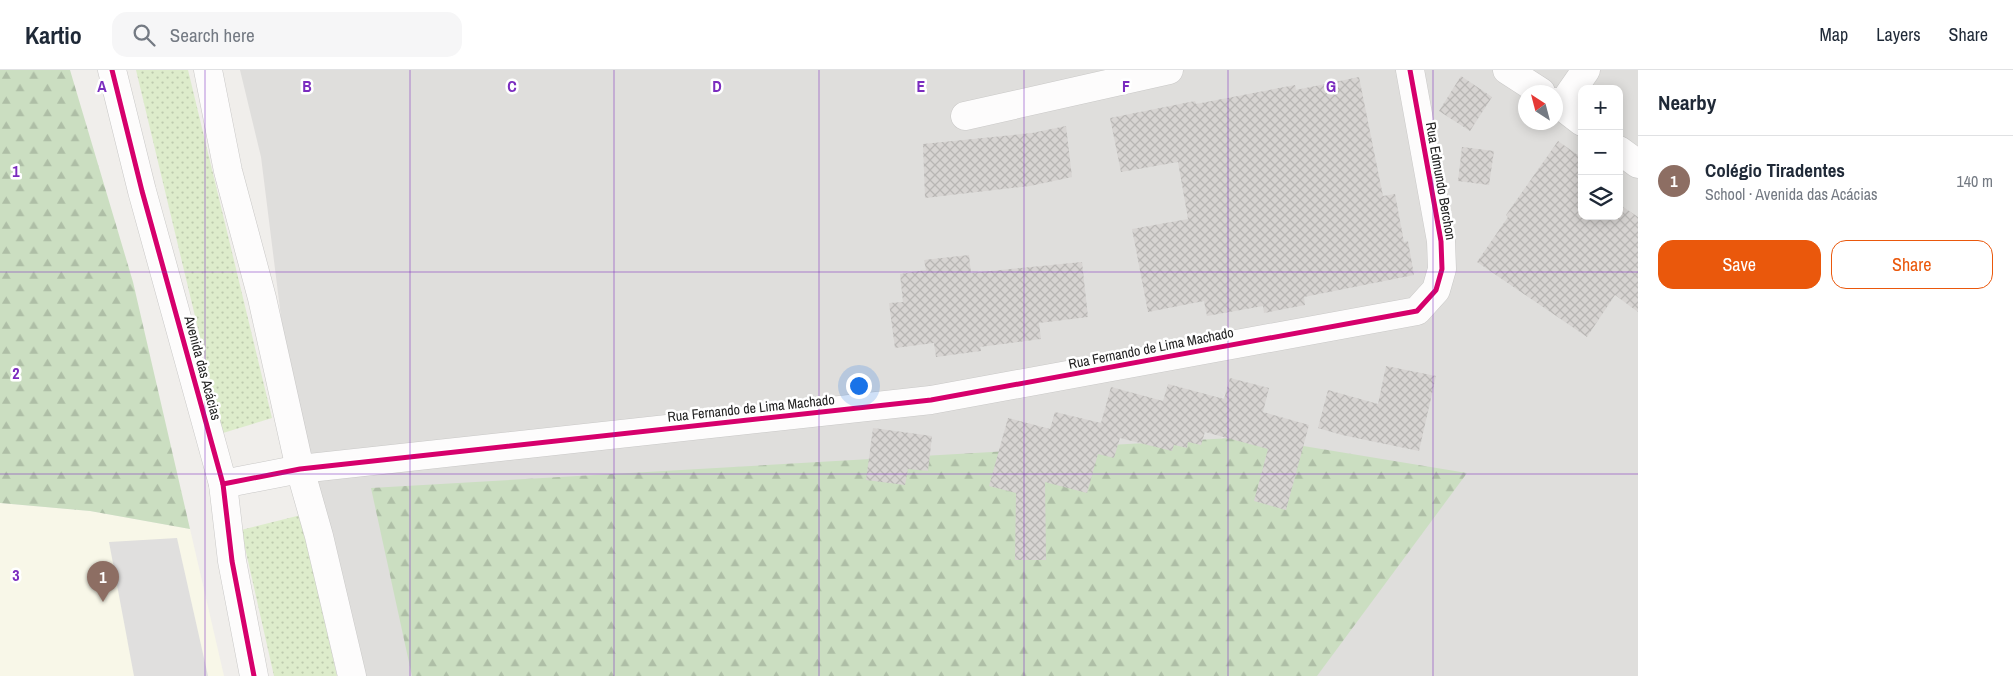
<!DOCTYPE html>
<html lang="en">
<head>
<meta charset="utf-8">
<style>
  :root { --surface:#fff; --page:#f6f6f7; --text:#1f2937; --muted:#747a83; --line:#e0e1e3; --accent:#ea580c }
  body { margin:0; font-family:"Archivo Narrow",sans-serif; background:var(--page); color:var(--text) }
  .controls { position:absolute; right:15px; top:15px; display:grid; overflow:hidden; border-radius:10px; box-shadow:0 2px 12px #0003 }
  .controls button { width:45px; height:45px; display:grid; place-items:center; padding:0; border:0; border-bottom:1px solid var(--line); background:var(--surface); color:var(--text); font:25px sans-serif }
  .compass { position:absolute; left:1518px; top:15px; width:45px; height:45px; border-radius:50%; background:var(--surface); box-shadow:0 2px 12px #0003; rotate:324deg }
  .you { position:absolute; left:858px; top:315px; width:18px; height:18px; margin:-12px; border:4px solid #fff; border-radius:50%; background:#1a73e8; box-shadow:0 0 0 8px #1a73e833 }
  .badge { display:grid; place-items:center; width:32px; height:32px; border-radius:50%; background:var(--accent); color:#fff; font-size:16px; font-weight:700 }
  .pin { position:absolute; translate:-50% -41px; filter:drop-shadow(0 1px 2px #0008) }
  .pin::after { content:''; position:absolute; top:26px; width:18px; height:15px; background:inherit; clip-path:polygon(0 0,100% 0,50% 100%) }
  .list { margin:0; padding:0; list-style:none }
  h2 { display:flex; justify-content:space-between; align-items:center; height:65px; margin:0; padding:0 20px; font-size:21px }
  h2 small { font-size:16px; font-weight:400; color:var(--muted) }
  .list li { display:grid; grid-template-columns:32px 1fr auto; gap:15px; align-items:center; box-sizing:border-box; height:90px; padding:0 20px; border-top:1px solid var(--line) }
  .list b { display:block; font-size:19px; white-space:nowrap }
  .list p { margin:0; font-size:16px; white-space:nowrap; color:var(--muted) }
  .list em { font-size:16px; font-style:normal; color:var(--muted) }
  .actions { display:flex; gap:10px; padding:15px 20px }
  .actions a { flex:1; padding:11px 0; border:1px solid var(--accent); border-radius:15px; text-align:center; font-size:18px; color:var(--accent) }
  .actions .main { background:var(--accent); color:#fff }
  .icon { flex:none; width:28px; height:28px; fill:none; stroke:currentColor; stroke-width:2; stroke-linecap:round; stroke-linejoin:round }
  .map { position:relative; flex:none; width:1638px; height:606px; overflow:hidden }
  header { display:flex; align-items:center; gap:30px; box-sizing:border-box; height:70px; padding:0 25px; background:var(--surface); border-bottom:1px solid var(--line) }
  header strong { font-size:24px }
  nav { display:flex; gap:28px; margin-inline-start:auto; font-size:18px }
  .search { width:350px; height:45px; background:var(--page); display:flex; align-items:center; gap:12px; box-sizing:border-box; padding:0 18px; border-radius:15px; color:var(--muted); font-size:19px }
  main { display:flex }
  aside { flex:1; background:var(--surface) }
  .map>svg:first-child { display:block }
  .residential { fill:#dfdedc; fill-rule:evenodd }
  .education { fill:#f8f7e8 }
  .grass { fill:url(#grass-dots) }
  .forest { fill:url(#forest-firs) }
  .parking { fill:#e0dfde }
  .building { fill:url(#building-cross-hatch) }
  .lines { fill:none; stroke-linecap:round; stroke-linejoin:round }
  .minor-casing { stroke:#c9c8c7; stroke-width:29 }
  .minor { stroke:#fdfcfc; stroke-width:28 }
  .cycleway-casing { stroke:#fff; stroke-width:8 }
  .cycleway { stroke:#d6006c; stroke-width:5 }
  .grid { fill:none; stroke:#7b2cbf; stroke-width:1; stroke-opacity:0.55 }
  .labels { text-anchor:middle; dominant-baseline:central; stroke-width:5; stroke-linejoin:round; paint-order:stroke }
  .street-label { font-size:14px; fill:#222; stroke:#fff }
  .grid-label { font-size:16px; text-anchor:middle; font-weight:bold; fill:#7b2cbf; stroke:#fff; stroke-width:5; stroke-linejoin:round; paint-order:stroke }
</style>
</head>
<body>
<header>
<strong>Kartio</strong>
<div class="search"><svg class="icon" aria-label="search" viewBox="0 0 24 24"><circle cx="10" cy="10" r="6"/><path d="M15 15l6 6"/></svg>Search here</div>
<nav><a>Map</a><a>Layers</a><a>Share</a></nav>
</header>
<main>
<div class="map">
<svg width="1638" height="606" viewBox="0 0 1638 606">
  <defs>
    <pattern id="grass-dots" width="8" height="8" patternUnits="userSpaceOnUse" patternTransform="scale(1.25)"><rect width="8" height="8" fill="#ddeccb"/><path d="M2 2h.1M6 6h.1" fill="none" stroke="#bdcaae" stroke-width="1.8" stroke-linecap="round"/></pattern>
    <pattern id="forest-firs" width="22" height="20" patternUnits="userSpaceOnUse" patternTransform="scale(1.25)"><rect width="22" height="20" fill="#cbdec1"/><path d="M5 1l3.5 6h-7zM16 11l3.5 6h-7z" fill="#aebea6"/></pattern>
    <pattern id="building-cross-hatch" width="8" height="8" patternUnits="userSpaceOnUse" patternTransform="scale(1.25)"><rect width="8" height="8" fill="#d7d4d2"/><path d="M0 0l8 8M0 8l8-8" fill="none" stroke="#b8b6b4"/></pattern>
  </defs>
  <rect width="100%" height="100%" fill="#f0eeeb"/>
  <path class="residential" d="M 240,0 L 1638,0 L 1638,606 L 347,606 L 300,399 L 261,87 ZM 1582,19 L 1619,19 L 1619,146 L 1582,146 ZM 1526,22 L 1556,22 L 1556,52 L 1526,52 Z"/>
  <path class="education" d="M 0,433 L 90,441 L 190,459 L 224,606 L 0,606 Z"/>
  <g class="grass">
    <path d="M 136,0 L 188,0 L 272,348 L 223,363 Z"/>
    <path d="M 301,445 L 337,606 L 274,606 L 241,460 Z"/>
  </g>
  <g class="forest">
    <path d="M 0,0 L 70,0 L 133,212 L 190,459 L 90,441 L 0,433 Z"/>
    <path d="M 1248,367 L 1467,403 L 1317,606 L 412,606 L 371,418 Z"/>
  </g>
  <path class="parking" d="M 177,468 L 208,606 L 134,606 L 109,472 Z"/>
  <g class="building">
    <path d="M 1461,6 L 1492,27 L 1470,61 L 1439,41 Z"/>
    <path d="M 1359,7 L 1383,126 L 1395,124 L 1404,172 L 1408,171 L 1414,205 L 1304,227 L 1305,235 L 1264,243 L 1263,236 L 1207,246 L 1204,231 L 1148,242 L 1132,159 L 1188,149 L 1178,92 L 1121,102 L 1110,48 L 1195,31 L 1196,34 L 1295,15 L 1296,20 Z"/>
    <path d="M 1066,56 L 1072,107 L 1030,116 L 925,128 L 923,74 L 1032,63 Z"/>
    <path d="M 1558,71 L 1582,88 L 1582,146 L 1619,146 L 1619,134 L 1638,147 L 1638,242 L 1615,225 L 1587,267 L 1477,192 L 1508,147 L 1506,145 Z"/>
    <path d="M 1462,77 L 1494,81 L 1489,115 L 1458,111 Z"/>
    <path d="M 969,185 L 971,203 L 1082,192 L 1088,247 L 1039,253 L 1041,269 L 980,277 L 981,281 L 936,287 L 934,273 L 895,278 L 889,233 L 903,232 L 900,204 L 926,200 L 924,190 Z"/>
    <path d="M 1386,296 L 1436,306 L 1419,381 L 1342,365 L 1318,358 L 1328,320 L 1378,334 Z"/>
    <path d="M 1230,308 L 1269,318 L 1263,342 L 1309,355 L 1286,440 L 1254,431 L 1268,379 L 1205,362 L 1201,375 L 1188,372 L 1187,378 L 1174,375 L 1172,381 L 1120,368 L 1114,388 L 1098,384 L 1087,423 L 1045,412 L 1046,490 L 1015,490 L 1016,423 L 989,416 L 1008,348 L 1050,359 L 1055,342 L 1101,353 L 1111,317 L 1163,331 L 1168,314 L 1224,329 Z"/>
    <path d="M 873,358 L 932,366 L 928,401 L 908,399 L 905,415 L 866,410 Z"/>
  </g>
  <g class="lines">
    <defs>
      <g id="minor">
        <path d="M 112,0 L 142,121 L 223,414 L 232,491 L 254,606"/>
        <path d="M 208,0 L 228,101 L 262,228 L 300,399 L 319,466 L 352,606"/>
        <path d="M 1507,0 L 1541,22"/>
        <path d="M 1556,32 L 1582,52"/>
        <path d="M 1561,36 L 1586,0"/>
        <path d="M 965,46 L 1169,0"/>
        <path d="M 1619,80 L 1638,94"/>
        <path d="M 223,414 L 300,399 L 931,330 L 1417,241 L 1436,220 L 1442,199 L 1441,171 L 1410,0"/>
      </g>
    </defs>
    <use href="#minor" class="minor-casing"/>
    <use href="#minor" class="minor"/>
    <defs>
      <g id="cycleway">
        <path d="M 112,0 L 142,121 L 223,414 L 232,491 L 254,606"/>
        <path d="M 223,414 L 300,399 L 931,330 L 1417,241 L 1436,220 L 1442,199 L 1441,171 L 1410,0"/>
      </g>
    </defs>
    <use href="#cycleway" class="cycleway-casing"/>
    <use href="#cycleway" class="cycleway"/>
  </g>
  <path class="grid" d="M 205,0 L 205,606M 410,0 L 410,606M 614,0 L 614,606M 819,0 L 819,606M 1024,0 L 1024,606M 1228,0 L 1228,606M 1433,0 L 1433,606M 0,202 L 1638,202M 0,404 L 1638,404"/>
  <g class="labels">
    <g class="street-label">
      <text transform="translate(1441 111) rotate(80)">Rua Edmundo Berchon</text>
      <text transform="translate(1151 278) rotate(-11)">Rua Fernando de Lima Machado</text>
      <text transform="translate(203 298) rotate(75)">Avenida das Acácias</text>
      <text transform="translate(751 338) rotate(-6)">Rua Fernando de Lima Machado</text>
    </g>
  </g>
  <g class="grid-label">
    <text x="102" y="22">A</text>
    <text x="307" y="22">B</text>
    <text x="512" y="22">C</text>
    <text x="717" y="22">D</text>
    <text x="921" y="22">E</text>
    <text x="1126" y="22">F</text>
    <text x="1331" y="22">G</text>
    <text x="16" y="107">1</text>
    <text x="16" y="309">2</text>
    <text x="16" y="511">3</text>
  </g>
</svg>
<div class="controls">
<button>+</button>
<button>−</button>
<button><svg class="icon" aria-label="layers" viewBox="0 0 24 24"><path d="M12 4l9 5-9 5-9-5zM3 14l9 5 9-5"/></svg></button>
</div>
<svg class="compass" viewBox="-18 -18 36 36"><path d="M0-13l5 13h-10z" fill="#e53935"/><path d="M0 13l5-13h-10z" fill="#747a83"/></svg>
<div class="you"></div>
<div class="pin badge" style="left:103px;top:532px;background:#8d6e63">1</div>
</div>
<aside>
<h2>Nearby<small></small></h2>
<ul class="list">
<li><span class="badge" style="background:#8d6e63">1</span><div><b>Colégio Tiradentes</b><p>School · Avenida das Acácias</p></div><em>140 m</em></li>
</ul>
<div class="actions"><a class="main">Save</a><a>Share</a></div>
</aside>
</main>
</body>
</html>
